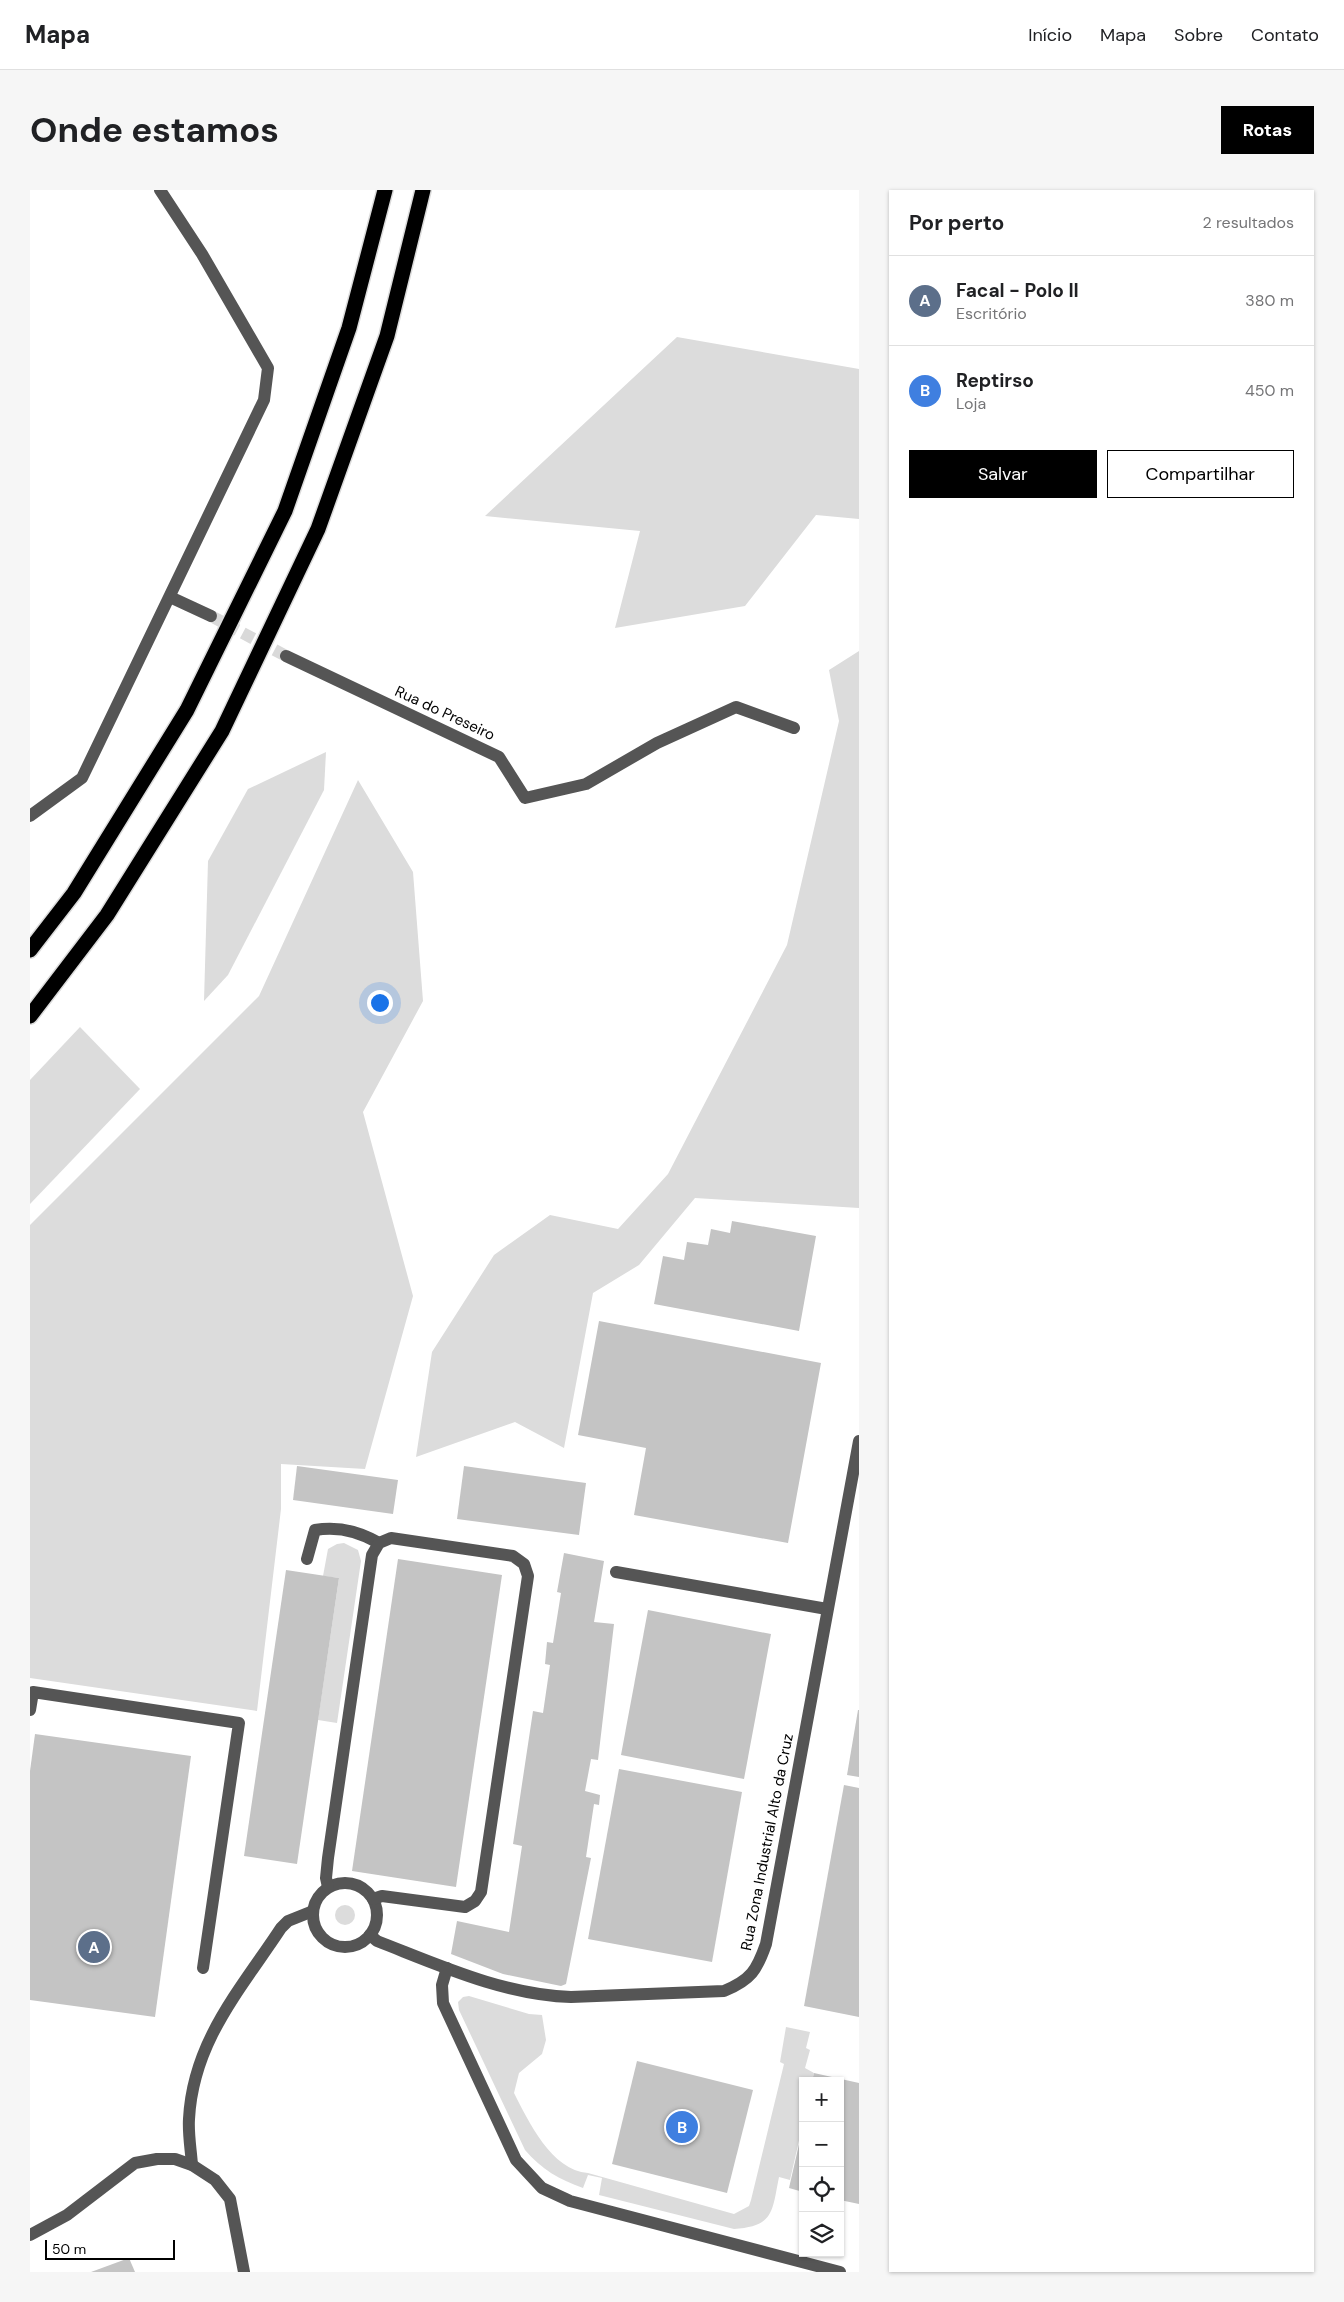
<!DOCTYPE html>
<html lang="pt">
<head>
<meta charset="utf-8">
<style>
  :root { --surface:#fff; --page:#f6f6f6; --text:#202124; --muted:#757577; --line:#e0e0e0; --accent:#000 }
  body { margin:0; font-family:"DM Sans",sans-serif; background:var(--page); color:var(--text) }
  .controls { position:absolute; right:15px; bottom:15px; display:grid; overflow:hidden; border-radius:0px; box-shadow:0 1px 4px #0004 }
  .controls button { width:45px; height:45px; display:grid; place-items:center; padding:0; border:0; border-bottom:1px solid var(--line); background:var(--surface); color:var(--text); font:25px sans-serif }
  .scale { position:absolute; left:15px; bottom:12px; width:130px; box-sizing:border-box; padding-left:5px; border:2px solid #000; border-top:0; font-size:14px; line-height:18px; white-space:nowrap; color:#000; -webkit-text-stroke:4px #fff; paint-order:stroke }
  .you { position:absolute; left:349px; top:812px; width:18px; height:18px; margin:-12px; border:4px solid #fff; border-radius:50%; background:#1a73e8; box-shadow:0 0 0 8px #1a73e833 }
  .badge { display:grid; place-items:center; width:32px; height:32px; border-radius:50%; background:var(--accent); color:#fff; font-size:16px; font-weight:700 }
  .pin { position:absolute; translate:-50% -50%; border:2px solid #fff; box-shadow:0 1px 5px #0006 }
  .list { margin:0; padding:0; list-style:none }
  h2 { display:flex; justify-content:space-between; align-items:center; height:65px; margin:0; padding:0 20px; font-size:21px }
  h2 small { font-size:16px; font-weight:400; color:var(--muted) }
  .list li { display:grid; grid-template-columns:32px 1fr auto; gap:15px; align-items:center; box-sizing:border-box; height:90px; padding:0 20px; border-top:1px solid var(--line) }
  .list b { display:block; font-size:19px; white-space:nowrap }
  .list p { margin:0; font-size:16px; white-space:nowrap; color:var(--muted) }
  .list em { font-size:16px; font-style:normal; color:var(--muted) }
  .actions { display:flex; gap:10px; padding:15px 20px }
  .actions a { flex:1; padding:11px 0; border:1px solid var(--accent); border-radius:0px; text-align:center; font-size:18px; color:var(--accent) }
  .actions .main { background:var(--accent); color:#fff }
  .icon { flex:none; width:28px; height:28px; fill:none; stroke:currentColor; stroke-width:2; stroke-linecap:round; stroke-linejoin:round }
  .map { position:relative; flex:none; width:829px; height:2082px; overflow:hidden; border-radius:0px }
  header { display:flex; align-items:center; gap:30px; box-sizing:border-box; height:70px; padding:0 25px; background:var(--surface); border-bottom:1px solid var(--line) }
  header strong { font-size:24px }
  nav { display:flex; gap:28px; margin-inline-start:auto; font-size:18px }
  .intro { display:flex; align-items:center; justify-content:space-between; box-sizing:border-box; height:120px; padding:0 30px }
  h1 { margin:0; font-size:35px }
  .button { padding:12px 22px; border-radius:0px; background:var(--accent); color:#fff; font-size:18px; font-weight:700 }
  main { display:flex; gap:30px; padding:0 30px }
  aside { flex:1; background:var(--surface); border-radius:0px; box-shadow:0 1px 4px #0004 }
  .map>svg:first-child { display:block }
  .green { fill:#dcdcdc }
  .building { fill:#c4c4c4 }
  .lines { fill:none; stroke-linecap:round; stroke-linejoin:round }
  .minor-tunnel { stroke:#d9d9d9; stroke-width:12; stroke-dasharray:12 6; stroke-linecap:butt }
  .highway-casing { stroke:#dbdbdb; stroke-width:18 }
  .minor { stroke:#555; stroke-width:12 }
  .highway { stroke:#000; stroke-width:15 }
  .labels { text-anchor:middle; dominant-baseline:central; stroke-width:5; stroke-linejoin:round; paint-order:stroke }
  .street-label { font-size:15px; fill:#000; stroke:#fff }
</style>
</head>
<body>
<header>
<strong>Mapa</strong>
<nav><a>Início</a><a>Mapa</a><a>Sobre</a><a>Contato</a></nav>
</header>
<div class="intro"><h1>Onde estamos</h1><a class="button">Rotas</a></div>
<main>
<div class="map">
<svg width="829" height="2082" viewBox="0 0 829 2082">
  <rect width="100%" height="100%" fill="#fff"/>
  <g class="green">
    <path d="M 647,147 L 829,179 L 829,329 L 786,325 L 715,416 L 585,438 L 610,341 L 455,326 Z"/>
    <path d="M 829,461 L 829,1018 L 665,1008 L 609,1075 L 563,1103 L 534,1258 L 485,1232 L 386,1267 L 402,1162 L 464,1065 L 520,1025 L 588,1039 L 638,984 L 757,755 L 809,531 L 799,480 Z"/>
    <path d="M 296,562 L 294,600 L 198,785 L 174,811 L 178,671 L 218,599 Z"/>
    <path d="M 328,590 L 383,682 L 393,811 L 333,922 L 383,1106 L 335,1279 L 251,1274 L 251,1319 L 227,1521 L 0,1488 L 0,1035 L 229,806 Z"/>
    <path d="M 50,837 L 110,899 L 0,1014 L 0,890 Z"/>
    <path d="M 314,1353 L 328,1360 L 331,1371 L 307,1533 L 288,1530 L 309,1388 L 293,1386 L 298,1359 L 307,1354 Z"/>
    <circle cx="315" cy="1725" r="10"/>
    <path d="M 439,1806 L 499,1824 L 512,1825 L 516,1850 L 512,1864 L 489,1883 L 484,1903 C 499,1932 521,1980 558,1983 L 704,2024 L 719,2016 L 721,2010 L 754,1874 L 750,1872 L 756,1837 L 780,1842 L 776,1858 L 780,1860 L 775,1878 L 784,1883 L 782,1891 L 773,1891 L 773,1933 L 760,1990 L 749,1987 C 742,2022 744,2036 704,2039 L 569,2005 L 572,1988 L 558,1985 L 553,1998 C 530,1990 511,1979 495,1960 L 429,1820 L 428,1812 L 433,1807 Z"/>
  </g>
  <g class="building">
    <path d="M 702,1031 L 786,1046 L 769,1141 L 624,1114 L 633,1066 L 654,1070 L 657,1052 L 678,1055 L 681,1039 L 700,1043 Z"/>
    <path d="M 569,1131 L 791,1173 L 758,1353 L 604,1325 L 616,1258 L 548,1245 Z"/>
    <path d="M 267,1276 L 368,1290 L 363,1324 L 263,1310 Z"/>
    <path d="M 434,1276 L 556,1293 L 549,1345 L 427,1329 Z"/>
    <path d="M 534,1363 L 574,1371 L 564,1432 L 584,1434 L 568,1570 L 561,1569 L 555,1601 L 570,1605 L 569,1615 L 564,1614 L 556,1667 L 561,1668 L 536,1794 L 531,1796 L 473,1784 L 421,1764 L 427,1731 L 479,1742 L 492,1656 L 483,1654 L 503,1521 L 513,1523 L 520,1475 L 515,1474 L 517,1452 L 523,1453 L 531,1403 L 527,1402 Z"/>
    <path d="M 368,1369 L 472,1385 L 426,1697 L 322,1681 Z"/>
    <path d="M 256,1380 L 309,1388 L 267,1674 L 214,1666 Z"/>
    <path d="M 618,1420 L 741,1444 L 714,1589 L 591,1565 Z"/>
    <path d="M 828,1520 L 829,1520 L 829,1587 L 817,1585 Z"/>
    <path d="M 5,1544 L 161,1566 L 125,1827 L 0,1810 L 0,1581 Z"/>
    <path d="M 589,1579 L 712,1602 L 682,1772 L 558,1749 Z"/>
    <path d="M 814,1595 L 829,1598 L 829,1827 L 774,1816 Z"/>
    <path d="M 607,1871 L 723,1900 L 697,2003 L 582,1974 Z"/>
    <path d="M 784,1883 L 829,1893 L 829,2014 L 810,2010 L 810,1891 L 782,1891 Z"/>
    <path d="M 773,1937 L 773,2002 L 759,1998 Z"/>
    <path d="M 99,2068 L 105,2082 L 61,2082 Z"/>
  </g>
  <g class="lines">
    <path class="minor-tunnel" d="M 181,426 L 256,466"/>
    <defs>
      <g id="highway">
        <path d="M 0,760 L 44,703 L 157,520 L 255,321 L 319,138 L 355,0"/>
        <path d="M 0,826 L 77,725 L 192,541 L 288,339 L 357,146 L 393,0"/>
      </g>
    </defs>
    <use href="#highway" class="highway-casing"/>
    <g class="minor">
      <path d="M 140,407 L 181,426"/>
      <path d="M 256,466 L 469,567 L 495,608 L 556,594 L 627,553 L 706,517 L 764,538"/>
      <path d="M 0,626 L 52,588 L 234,210 L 238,178 L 172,64 L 130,0"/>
      <path d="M 277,1369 L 285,1340 C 307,1336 330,1342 349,1353"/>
      <path d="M 586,1382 L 797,1419"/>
      <path d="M 0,1520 L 3,1502 L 209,1533 L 173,1778"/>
      <circle cx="315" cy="1725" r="32"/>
      <path d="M 298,1697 L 296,1688 L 298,1668 L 342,1365 L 349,1353 L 361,1348 L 483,1366 L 494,1374 L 498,1386 L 451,1702 L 445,1711 L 435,1717 L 352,1706 L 343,1709"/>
      <path d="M 340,1745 L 347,1751 C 409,1775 474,1805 541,1807 L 694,1801 C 721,1790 727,1780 736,1754 L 829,1251"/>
      <path d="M 417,1778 L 412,1795 L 413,1813 L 486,1970 L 512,1998 L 540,2011 L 810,2082"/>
      <path d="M 162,1975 C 161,1960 158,1944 159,1929 C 163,1851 211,1799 251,1738 L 258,1731 L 283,1721"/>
      <path d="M 0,2045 L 37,2025 L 105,1973 L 127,1969 L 145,1969 L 162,1975 L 185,1990 L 200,2009 L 214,2082"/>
    </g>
    <use href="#highway" class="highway"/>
  </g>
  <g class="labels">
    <g class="street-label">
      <text transform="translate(415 523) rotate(25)">Rua do Preseiro</text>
      <text transform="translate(737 1652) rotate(-79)">Rua Zona Industrial Alto da Cruz</text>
    </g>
  </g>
</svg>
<div class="controls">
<button>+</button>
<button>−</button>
<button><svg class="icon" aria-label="locate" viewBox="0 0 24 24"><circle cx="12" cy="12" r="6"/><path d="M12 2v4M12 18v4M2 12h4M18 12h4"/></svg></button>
<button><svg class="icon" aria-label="layers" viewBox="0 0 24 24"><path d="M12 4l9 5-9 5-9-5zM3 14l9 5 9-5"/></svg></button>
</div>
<div class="scale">50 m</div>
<div class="you"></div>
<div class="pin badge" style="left:64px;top:1757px;background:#5c6f8a">A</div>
<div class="pin badge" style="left:652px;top:1937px;background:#3f7fe0">B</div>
</div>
<aside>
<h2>Por perto<small>2 resultados</small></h2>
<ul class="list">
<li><span class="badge" style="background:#5c6f8a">A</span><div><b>Facal - Polo II</b><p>Escritório</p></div><em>380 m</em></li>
<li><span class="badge" style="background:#3f7fe0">B</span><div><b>Reptirso</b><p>Loja</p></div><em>450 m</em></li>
</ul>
<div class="actions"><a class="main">Salvar</a><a>Compartilhar</a></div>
</aside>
</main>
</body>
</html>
